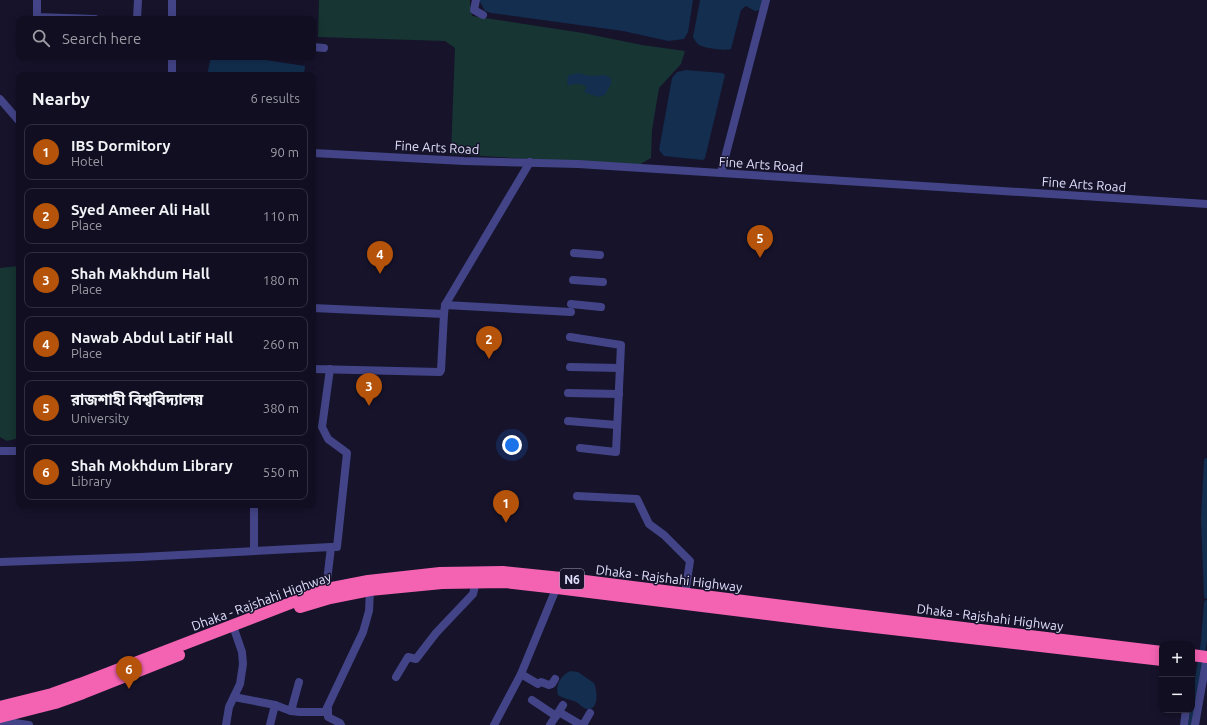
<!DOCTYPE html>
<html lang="en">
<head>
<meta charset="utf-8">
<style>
  :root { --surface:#100e20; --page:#1e1c2d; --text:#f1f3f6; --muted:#9c9ca5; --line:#302e3e; --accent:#b45309 }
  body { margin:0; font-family:Ubuntu,"Noto Sans Bengali",sans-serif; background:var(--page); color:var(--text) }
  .controls { position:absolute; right:12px; bottom:12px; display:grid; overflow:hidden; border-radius:8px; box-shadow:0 2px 10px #0003 }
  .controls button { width:36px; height:36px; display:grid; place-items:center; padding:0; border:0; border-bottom:1px solid var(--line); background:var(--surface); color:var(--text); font:20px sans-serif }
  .you { position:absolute; left:512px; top:445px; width:14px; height:14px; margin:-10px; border:3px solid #fff; border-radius:50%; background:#1a73e8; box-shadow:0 0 0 6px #1a73e833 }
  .badge { display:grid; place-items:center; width:26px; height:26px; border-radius:50%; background:var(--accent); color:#fff; font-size:13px; font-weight:700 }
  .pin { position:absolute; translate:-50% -33px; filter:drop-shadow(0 1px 2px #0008) }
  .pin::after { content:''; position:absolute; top:21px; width:14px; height:12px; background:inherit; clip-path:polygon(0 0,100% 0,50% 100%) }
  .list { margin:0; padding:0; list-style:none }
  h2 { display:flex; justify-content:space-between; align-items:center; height:52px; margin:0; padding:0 16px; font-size:17px }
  h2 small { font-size:13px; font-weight:400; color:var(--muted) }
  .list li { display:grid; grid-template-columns:26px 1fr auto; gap:12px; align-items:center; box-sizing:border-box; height:56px; margin:0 8px 8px; padding:0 8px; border:1px solid var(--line); border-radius:8px }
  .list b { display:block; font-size:15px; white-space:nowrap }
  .list p { margin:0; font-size:13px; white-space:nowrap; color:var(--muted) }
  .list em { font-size:13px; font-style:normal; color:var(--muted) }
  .icon { flex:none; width:22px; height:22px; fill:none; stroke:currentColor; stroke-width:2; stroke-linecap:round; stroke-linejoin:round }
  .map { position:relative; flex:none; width:1207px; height:725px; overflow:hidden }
  .search { position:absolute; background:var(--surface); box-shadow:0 2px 10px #0003; left:16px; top:16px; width:300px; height:44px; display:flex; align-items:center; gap:10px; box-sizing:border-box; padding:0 14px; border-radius:8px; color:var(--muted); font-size:15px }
  .panel { position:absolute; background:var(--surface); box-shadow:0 2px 10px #0003; left:16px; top:72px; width:300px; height:436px; border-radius:8px }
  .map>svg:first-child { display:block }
  .green { fill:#173532 }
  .water { fill:#132e4f }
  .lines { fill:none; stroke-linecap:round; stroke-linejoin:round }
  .canal { stroke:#132e4f; stroke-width:6 }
  .minor { stroke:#424487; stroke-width:8 }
  .highway { stroke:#f463b2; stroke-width:12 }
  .labels { text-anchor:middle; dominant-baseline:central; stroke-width:3; stroke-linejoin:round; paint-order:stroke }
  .shield { fill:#16132b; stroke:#a4a2be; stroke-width:1 }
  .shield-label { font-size:12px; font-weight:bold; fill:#e1e0fd }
  .street-label { font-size:13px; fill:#e1e0fd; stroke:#16132b }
</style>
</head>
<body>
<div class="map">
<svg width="1207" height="725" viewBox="0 0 1207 725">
  <rect width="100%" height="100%" fill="#16132b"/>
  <g class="green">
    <path d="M 319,0 L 470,0 L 470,3 L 472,16 L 583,33 L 642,45 L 685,51 L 681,64 L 659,88 L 652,130 L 651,158 L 637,166 L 451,154 L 455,48 L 445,41 L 318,37 Z"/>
    <path d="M 19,266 L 19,438 L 7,441 L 0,437 L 0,268 Z"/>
  </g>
  <g class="water">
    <path d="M 480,0 L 693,0 L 688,32 L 684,39 L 668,41 L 623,31 L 491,13 L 485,11 L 480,2 Z"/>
    <path d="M 700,0 L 763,0 L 760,10 L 755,11 L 746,6 L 741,10 L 731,49 C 725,51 704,48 699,45 C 696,43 695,40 693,37 Z"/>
    <path d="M 211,57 L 246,57 L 305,66 L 304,75 L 207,75 Z"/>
    <path d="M 686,70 L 722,73 L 725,75 L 705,158 L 703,160 L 664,156 L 659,150 L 672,78 L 677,72 Z"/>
    <path d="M 577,73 L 591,76 L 605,75 L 611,78 L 611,84 L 605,95 L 598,97 L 584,92 L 587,87 C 581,83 575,83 568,86 L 567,80 L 569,75 Z"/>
    <path d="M 570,671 L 578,672 L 594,683 C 597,690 600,710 587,709 C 582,708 580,704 576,702 C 570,699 564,699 558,695 C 555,684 561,676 570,671 Z"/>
  </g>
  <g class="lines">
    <g class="canal">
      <path d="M 1207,461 L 1204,519 L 1207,596"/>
      <path d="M 1191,725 L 1204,641 L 1207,603"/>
    </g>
    <g class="minor">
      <path d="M 37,0 L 37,17 L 95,19"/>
      <path d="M 172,0 L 172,19"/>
      <path d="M 476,0 L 474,10 L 483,15"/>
      <path d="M 137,19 L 138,0"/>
      <path d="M 313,47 L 324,48"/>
      <path d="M 172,57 L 172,75"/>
      <path d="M 0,99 L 19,121"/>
      <path d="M 313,153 L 464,161 L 578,164 L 1207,204"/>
      <path d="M 721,173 L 766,0"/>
      <path d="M 574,253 L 600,255"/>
      <path d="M 573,280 L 603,282"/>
      <path d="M 571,304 L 601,307"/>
      <path d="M 445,305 L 530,162"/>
      <path d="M 313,308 L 444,314 L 445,305 L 571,312"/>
      <path d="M 570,337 L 621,345 L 616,452 L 580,448"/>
      <path d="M 570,367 L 620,368"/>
      <path d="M 313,369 L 440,372 L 441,370 L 444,314"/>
      <path d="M 330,369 L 322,427 L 328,439 L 347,453 L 337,547 L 331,547"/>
      <path d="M 568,393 L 619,394"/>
      <path d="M 568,421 L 617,425"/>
      <path d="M 0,451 L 19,451"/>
      <path d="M 577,496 L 637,499 L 649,524 L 664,535 L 690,561 L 685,594"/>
      <path d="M 254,505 L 254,551"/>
      <path d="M 0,562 L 141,557 L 331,547 L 327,581 L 327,589"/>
      <path d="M 521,674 L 538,684 L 541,682 L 549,685 L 552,684 L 555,679"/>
      <path d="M 396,677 L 408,657 L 416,659 L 436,633 L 473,594 L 476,582"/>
      <path d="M 234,697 L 275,705 L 291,711 L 300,712 L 325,712 L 363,632 L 369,611 L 370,590"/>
      <path d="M 532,700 L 556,716 L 563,705"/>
      <path d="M 328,709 L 328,717 L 340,723 L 341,725"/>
      <path d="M 291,711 L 299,682"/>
      <path d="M 559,712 L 581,725"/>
      <path d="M 0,721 L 29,725"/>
      <path d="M 226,725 L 229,707 L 240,684 L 243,664 L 242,652 L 233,626"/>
      <path d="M 270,725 L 275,705"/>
      <path d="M 494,725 L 521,674 L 558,584"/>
      <path d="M 550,725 L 556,716"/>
      <path d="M 583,725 L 590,713"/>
      <path d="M 1184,725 L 1186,710"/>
      <path d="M 1195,725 L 1207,657"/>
    </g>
    <g class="highway">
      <path d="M 300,607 L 330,598 L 370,590 L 442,583 L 505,582 L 557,588 L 831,622 L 1162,660"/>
      <path d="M 1192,655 L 1207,657"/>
      <path d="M 0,707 L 52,694 L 80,684 L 327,589 L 368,581 L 440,573 L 503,572 L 561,578 L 831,612 L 1162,652"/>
      <path d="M 0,717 L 55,703 L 83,693 L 179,655"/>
    </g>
  </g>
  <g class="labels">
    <rect class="shield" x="560" y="569" width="24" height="20" rx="3"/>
    <g class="shield-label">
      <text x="572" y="579">N6</text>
    </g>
    <g class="street-label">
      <text transform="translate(437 147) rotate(3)">Fine Arts Road</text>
      <text transform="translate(761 164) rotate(4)">Fine Arts Road</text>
      <text transform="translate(1084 184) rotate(4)">Fine Arts Road</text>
      <text transform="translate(669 578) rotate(7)">Dhaka - Rajshahi Highway</text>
      <text transform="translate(261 601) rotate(-20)">Dhaka - Rajshahi Highway</text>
      <text transform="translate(990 617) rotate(7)">Dhaka - Rajshahi Highway</text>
    </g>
  </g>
</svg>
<div class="controls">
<button>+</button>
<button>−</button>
</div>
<div class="you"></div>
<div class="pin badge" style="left:506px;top:523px">1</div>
<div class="pin badge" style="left:489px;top:359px">2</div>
<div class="pin badge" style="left:369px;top:406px">3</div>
<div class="pin badge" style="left:380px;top:274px">4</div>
<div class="pin badge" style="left:760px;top:258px">5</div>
<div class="pin badge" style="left:129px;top:689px">6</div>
<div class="search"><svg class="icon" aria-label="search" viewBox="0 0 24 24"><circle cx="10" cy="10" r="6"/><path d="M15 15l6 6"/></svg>Search here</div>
<section class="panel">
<h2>Nearby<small>6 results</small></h2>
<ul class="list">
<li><span class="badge">1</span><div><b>IBS Dormitory</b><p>Hotel</p></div><em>90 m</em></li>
<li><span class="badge">2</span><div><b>Syed Ameer Ali Hall</b><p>Place</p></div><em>110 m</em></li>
<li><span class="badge">3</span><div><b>Shah Makhdum Hall</b><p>Place</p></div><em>180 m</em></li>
<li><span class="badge">4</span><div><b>Nawab Abdul Latif Hall</b><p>Place</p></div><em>260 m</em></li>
<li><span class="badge">5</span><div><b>রাজশাহী বিশ্ববিদ্যালয়</b><p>University</p></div><em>380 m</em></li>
<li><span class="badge">6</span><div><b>Shah Mokhdum Library</b><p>Library</p></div><em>550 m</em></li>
</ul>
</section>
</div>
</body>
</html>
